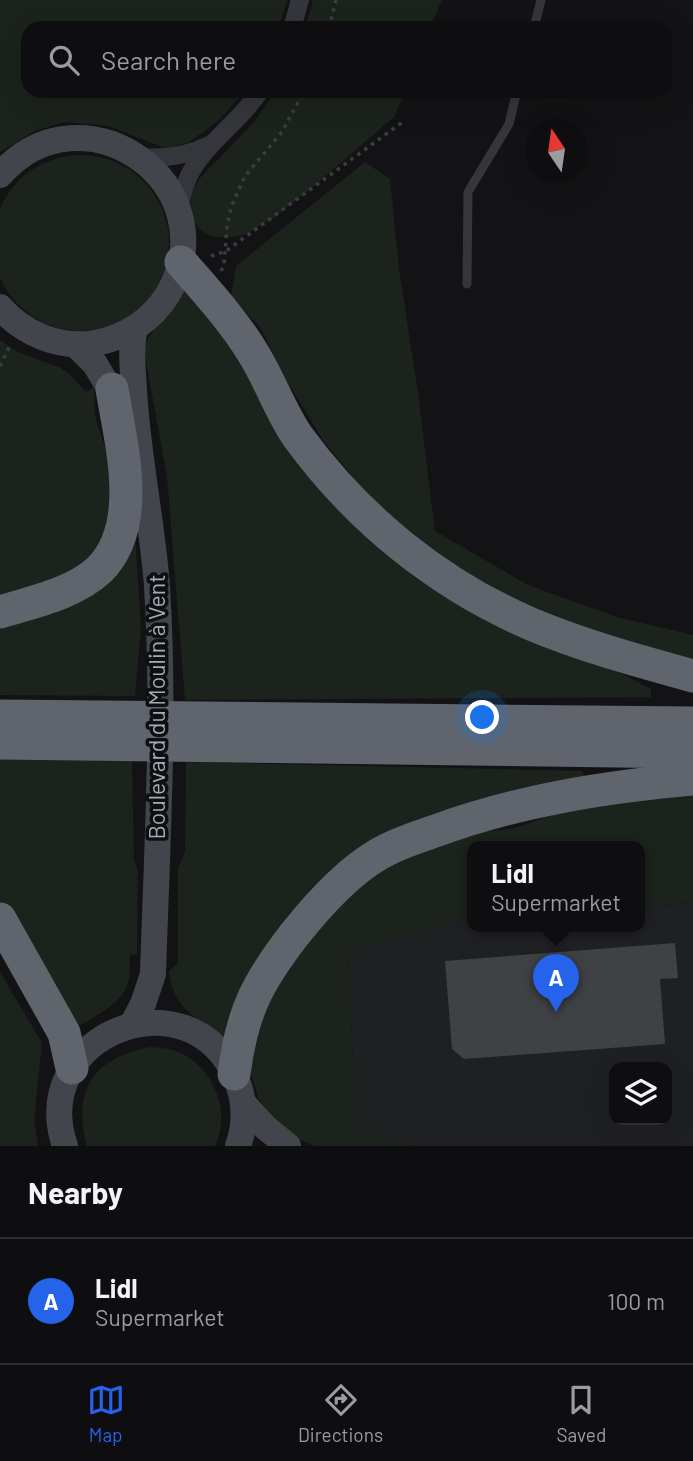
<!DOCTYPE html>
<html lang="en">
<head>
<meta charset="utf-8">
<style>
  :root { --surface:#0e0e10; --page:#171719; --text:#f1f3f6; --muted:#9b9c9f; --line:#2e2e30; --accent:#2563eb }
  body { margin:0; font-family:Barlow,sans-serif; background:var(--page); color:var(--text) }
  .controls { position:absolute; right:21px; bottom:21px; display:grid; overflow:hidden; border-radius:14px; box-shadow:0 7px 28px #0002 }
  .controls button { width:63px; height:63px; display:grid; place-items:center; padding:0; border:0; border-bottom:2px solid var(--line); background:var(--surface); color:var(--text); font:35px sans-serif }
  .compass { position:absolute; left:525px; top:119px; width:63px; height:63px; border-radius:50%; background:var(--surface); box-shadow:0 7px 28px #0002; rotate:347deg }
  .you { position:absolute; left:483px; top:718px; width:24px; height:24px; margin:-18px; border:5px solid #fff; border-radius:50%; background:#1a73e8; box-shadow:0 0 0 10px #1a73e833 }
  .badge { display:grid; place-items:center; width:46px; height:46px; border-radius:50%; background:var(--accent); color:#fff; font-size:23px; font-weight:700 }
  .pin { position:absolute; translate:-50% -58px; filter:drop-shadow(0 2px 4px #0008) }
  .pin::after { content:''; position:absolute; top:37px; width:24px; height:21px; background:inherit; clip-path:polygon(0 0,100% 0,50% 100%) }
  .popup { position:absolute; left:467px; top:841px; width:178px; height:91px; box-sizing:border-box; display:grid; place-content:center; border-radius:14px; background:var(--surface); filter:drop-shadow(0 2px 5px #0005); font-size:23px; white-space:nowrap; color:var(--muted) }
  .popup b { font-size:26px; color:var(--text) }
  .popup::after { content:''; position:absolute; left:50%; top:100%; margin-left:-14px; border:14px solid transparent; border-top-color:var(--surface) }
  .list { margin:0; padding:0; list-style:none }
  h2 { display:flex; justify-content:space-between; align-items:center; height:91px; margin:0; padding:0 28px; font-size:30px }
  h2 small { font-size:23px; font-weight:400; color:var(--muted) }
  .list li { display:grid; grid-template-columns:46px 1fr auto; gap:21px; align-items:center; box-sizing:border-box; height:126px; padding:0 28px; border-top:2px solid var(--line) }
  .list b { display:block; font-size:26px; white-space:nowrap }
  .list p { margin:0; font-size:23px; white-space:nowrap; color:var(--muted) }
  .list em { font-size:23px; font-style:normal; color:var(--muted) }
  .icon { flex:none; width:38px; height:38px; fill:none; stroke:currentColor; stroke-width:2; stroke-linecap:round; stroke-linejoin:round }
  .map { position:relative; flex:none; width:693px; height:1146px; overflow:hidden }
  .search { position:absolute; background:var(--surface); box-shadow:0 7px 28px #0002; left:21px; right:21px; top:21px; height:77px; display:flex; align-items:center; gap:18px; box-sizing:border-box; padding:0 24px; border-radius:21px; color:var(--muted); font-size:26px }
  .sheet { height:217px; background:var(--surface) }
  nav { display:flex; justify-content:space-around; align-items:center; box-sizing:border-box; height:98px; border-top:2px solid var(--line); background:var(--surface); font-size:19px; color:var(--muted) }
  nav a { display:grid; justify-items:center; gap:4px }
  nav .on { color:var(--accent) }
  .map>svg:first-child { display:block }
  .built { fill:#1f2022; fill-rule:evenodd }
  .green { fill:#1b231c }
  .building { fill:#3f4145 }
  .lines { fill:none; stroke-linecap:round; stroke-linejoin:round }
  .path { stroke:#3a3d42; stroke-width:3.5; stroke-dasharray:3.5 5; stroke-linecap:butt }
  .lane { stroke:#34363b; stroke-width:9 }
  .street { stroke:#34363b; stroke-width:18 }
  .secondary { stroke:#42454b; stroke-width:26 }
  .highway { stroke:#60646c; stroke-width:33 }
  .labels { text-anchor:middle; dominant-baseline:central; stroke-width:7; stroke-linejoin:round; paint-order:stroke }
  .street-label { font-size:23px; fill:#a4abb7; stroke:#0e0f10 }
</style>
</head>
<body>
<div class="map">
<svg width="693" height="1146" viewBox="0 0 693 1146">
  <rect width="100%" height="100%" fill="#131315"/>
  <path class="built" d="M 693,903 L 693,1146 L 391,1146 L 356,1134 L 348,952 L 463,917 L 472,916 L 472,926 L 640,926 L 640,906 ZM 614,1067 L 667,1067 L 667,1120 L 614,1120 Z"/>
  <g class="green">
    <path d="M 0,0 L 287,0 L 279,28 L 28,28 L 28,91 L 245,91 L 217,122 L 189,142 L 167,149 L 109,126 L 65,122 L 35,131 L 0,152 Z"/>
    <path d="M 313,0 L 442,0 L 430,28 L 305,28 Z"/>
    <path d="M 275,91 L 405,91 L 394,117 L 314,186 L 274,218 L 244,235 L 226,238 L 211,236 L 199,229 L 193,219 L 190,208 L 192,193 L 199,179 L 255,121 Z"/>
    <circle cx="81" cy="243" r="88"/>
    <path d="M 365,162 L 390,179 L 399,268 L 418,393 L 435,531 L 528,585 L 617,617 L 693,635 L 693,662 L 598,634 L 506,595 L 450,562 L 406,529 L 368,496 L 323,440 L 288,383 L 260,327 L 231,297 L 236,266 Z"/>
    <path d="M 184,286 L 222,324 L 316,475 L 416,579 L 487,620 L 609,667 L 651,689 L 651,697 L 185,700 L 167,476 L 143,346 Z"/>
    <path d="M 0,340 L 18,352 L 61,368 L 69,374 L 86,392 L 94,387 L 95,416 L 110,463 L 111,515 L 99,546 L 73,576 L 0,600 Z"/>
    <path d="M 135,533 L 141,629 L 135,696 L 0,695 L 0,624 Z"/>
    <path d="M 0,758 L 132,761 L 134,860 L 138,871 L 137,954 L 130,955 C 130,965 131,978 126,988 C 117,1007 91,1018 73,1029 L 0,906 Z"/>
    <path d="M 186,762 L 582,771 L 586,782 L 401,831 L 229,1040 C 199,1020 173,1010 169,971 L 178,963 L 178,868 L 185,852 Z"/>
    <path d="M 693,793 L 693,903 L 640,906 L 640,846 L 472,846 L 472,916 L 463,917 L 348,952 L 356,1129 L 412,1146 L 314,1146 L 290,1135 L 273,1119 L 259,1099 L 248,1066 L 262,1005 L 321,923 L 388,862 L 489,830 C 516,832 532,820 557,814 C 602,802 647,797 693,793 Z"/>
    <path d="M 0,972 L 42,1043 L 34,1120 L 38,1146 L 0,1146 Z"/>
    <path d="M 151,1047 C 158,1048 166,1048 173,1050 C 211,1062 233,1110 215,1146 L 87,1146 C 72,1090 94,1057 151,1047 Z"/>
  </g>
  <path class="building" d="M 675,943 L 678,978 L 660,979 L 665,1044 L 464,1059 L 452,1049 L 445,961 Z"/>
  <g class="lines">
    <g class="path">
      <path d="M 329,28 L 336,0"/>
      <path d="M 211,256 L 226,251 L 404,121"/>
      <path d="M 221,271 L 224,265 L 227,225 L 232,205 L 245,176 L 282,132 L 304,91"/>
      <path d="M 0,366 L 10,345"/>
    </g>
    <g class="lane">
      <path d="M 534,28 L 541,0"/>
      <path d="M 467,284 L 468,192 L 509,124 L 517,91"/>
    </g>
    <g class="street">
      <path d="M 292,28 L 300,0"/>
      <path d="M 140,157 C 165,159 187,156 209,145"/>
      <path d="M 178,212 C 182,197 184,183 192,170 C 209,141 240,121 260,91"/>
    </g>
    <g class="secondary">
      <path d="M 0,175 C 83,80 231,185 168,294 C 152,320 125,338 95,343 C 60,349 23,334 0,307"/>
      <path d="M 75,344 L 95,364 L 121,408"/>
      <path d="M 132,1025 L 143,1004 L 153,974 C 157,845 165,715 157,586 C 152,521 138,457 134,391 C 133,370 130,349 135,328"/>
      <path d="M 243,1103 L 265,1127 L 288,1146"/>
      <path d="M 65,1146 C 27,1034 190,971 236,1078 C 245,1100 246,1124 238,1146"/>
    </g>
    <g class="highway">
      <path d="M 181,262 C 206,291 233,320 253,353 C 270,380 280,411 298,437 C 358,519 438,584 531,624 C 583,646 639,661 693,676"/>
      <path d="M 0,612 C 32,602 73,594 99,570 C 144,526 121,444 112,389"/>
      <path d="M 0,716 L 693,723"/>
      <path d="M 0,743 L 693,752"/>
      <path d="M 0,919 L 64,1033 L 72,1068"/>
      <path d="M 234,1074 C 242,1012 257,983 294,935 C 317,906 346,873 379,854 C 397,843 418,837 438,830 C 521,800 605,787 693,779"/>
    </g>
  </g>
  <g class="labels">
    <g class="street-label">
      <text transform="translate(156 707) rotate(-90)">Boulevard du Moulin à Vent</text>
    </g>
  </g>
</svg>
<div class="controls">
<button><svg class="icon" aria-label="layers" viewBox="0 0 24 24"><path d="M12 4l9 5-9 5-9-5zM3 14l9 5 9-5"/></svg></button>
</div>
<svg class="compass" viewBox="-18 -18 36 36"><path d="M0-13l5 13h-10z" fill="#e53935"/><path d="M0 13l5-13h-10z" fill="#9b9c9f"/></svg>
<div class="you"></div>
<div class="pin badge" style="left:556px;top:1012px">A</div>
<div class="popup"><b>Lidl</b>Supermarket</div>
<div class="search"><svg class="icon" aria-label="search" viewBox="0 0 24 24"><circle cx="10" cy="10" r="6"/><path d="M15 15l6 6"/></svg>Search here</div>
</div>
<section class="sheet">
<h2>Nearby<small></small></h2>
<ul class="list">
<li><span class="badge">A</span><div><b>Lidl</b><p>Supermarket</p></div><em>100 m</em></li>
</ul>
</section>
<nav>
<a class="on"><svg class="icon" aria-label="map" viewBox="0 0 24 24"><path d="M3 6l6-2 6 2 6-2v14l-6 2-6-2-6 2zM9 4v14M15 6v14"/></svg>Map</a>
<a><svg class="icon" aria-label="directions" viewBox="0 0 24 24"><path d="M12 3l9 9-9 9-9-9zM9 14v-3h6M13 9l2 2-2 2"/></svg>Directions</a>
<a><svg class="icon" aria-label="saved" viewBox="0 0 24 24"><path d="M7 4h10v16l-5-4-5 4z"/></svg>Saved</a>
</nav>
</body>
</html>
